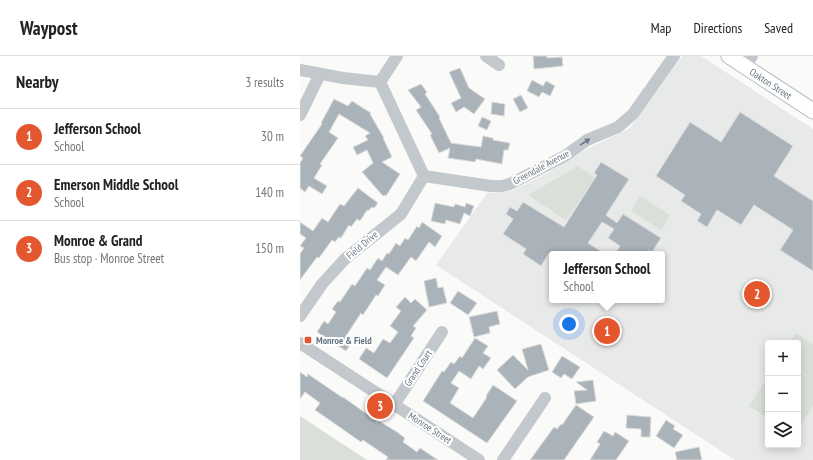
<!DOCTYPE html>
<html lang="en">
<head>
<meta charset="utf-8">
<style>
  :root { --surface:#fff; --page:#f6f6f6; --text:#222; --muted:#767676; --line:#e0e0e0; --accent:#e4572e }
  body { margin:0; font-family:"PT Sans Narrow",sans-serif; background:var(--page); color:var(--text) }
  .controls { position:absolute; right:12px; bottom:12px; display:grid; overflow:hidden; border-radius:4px; box-shadow:0 2px 10px #0003 }
  .controls button { width:36px; height:36px; display:grid; place-items:center; padding:0; border:0; border-bottom:1px solid var(--line); background:var(--surface); color:var(--text); font:20px sans-serif }
  .you { position:absolute; left:269px; top:268px; width:14px; height:14px; margin:-10px; border:3px solid #fff; border-radius:50%; background:#1a73e8; box-shadow:0 0 0 6px #1a73e833 }
  .badge { display:grid; place-items:center; width:26px; height:26px; border-radius:50%; background:var(--accent); color:#fff; font-size:13px; font-weight:700 }
  .pin { position:absolute; translate:-50% -50%; border:2px solid #fff; box-shadow:0 1px 4px #0006 }
  .popup { position:absolute; left:249px; top:195px; width:116px; height:52px; box-sizing:border-box; display:grid; place-content:center; border-radius:4px; background:var(--surface); filter:drop-shadow(0 1px 3px #0005); font-size:13px; white-space:nowrap; color:var(--muted) }
  .popup b { font-size:15px; color:var(--text) }
  .popup::after { content:''; position:absolute; left:50%; top:100%; margin-left:-8px; border:8px solid transparent; border-top-color:var(--surface) }
  .list { margin:0; padding:0; list-style:none }
  h2 { display:flex; justify-content:space-between; align-items:center; height:52px; margin:0; padding:0 16px; font-size:17px }
  h2 small { font-size:13px; font-weight:400; color:var(--muted) }
  .list li { display:grid; grid-template-columns:26px 1fr auto; gap:12px; align-items:center; box-sizing:border-box; height:56px; padding:0 16px; border-top:1px solid var(--line) }
  .list b { display:block; font-size:15px; white-space:nowrap }
  .list p { margin:0; font-size:13px; white-space:nowrap; color:var(--muted) }
  .list em { font-size:13px; font-style:normal; color:var(--muted) }
  .icon { flex:none; width:22px; height:22px; fill:none; stroke:currentColor; stroke-width:2; stroke-linecap:round; stroke-linejoin:round }
  .map { position:relative; flex:none; width:513px; height:404px; overflow:hidden }
  header { display:flex; align-items:center; gap:24px; box-sizing:border-box; height:56px; padding:0 20px; background:var(--surface); border-bottom:1px solid var(--line) }
  header strong { font-size:19px }
  nav { display:flex; gap:22px; margin-inline-start:auto; font-size:14px }
  main { display:flex }
  aside { flex:1; background:var(--surface) }
  .map>svg:first-child { display:block }
  .built { fill:#e8e9e9; fill-rule:evenodd }
  .green { fill:#dadfd7 }
  .building { fill:#aab3b9; stroke:#dcdcda }
  .lines { fill:none; stroke-linecap:round; stroke-linejoin:round }
  .major-casing { stroke:#b5babe; stroke-width:17 }
  .minor { stroke:#c3c8cc; stroke-width:12 }
  .major { stroke:#fff; stroke-width:15 }
  .oneway { fill:#6a7a87 }
  .poi-dot { fill:#e4572e; stroke:#fff; stroke-width:1.5 }
  .labels { text-anchor:middle; dominant-baseline:central; stroke-width:4; stroke-linejoin:round; paint-order:stroke }
  .street-label { font-size:10px; fill:#657683; stroke:#fff }
  .poi-label { font-size:10px; font-weight:bold; fill:#657683; stroke:#fff; text-anchor:start }
</style>
</head>
<body>
<header>
<strong>Waypost</strong>
<nav><a>Map</a><a>Directions</a><a>Saved</a></nav>
</header>
<main>
<aside>
<h2>Nearby<small>3 results</small></h2>
<ul class="list">
<li><span class="badge">1</span><div><b>Jefferson School</b><p>School</p></div><em>30 m</em></li>
<li><span class="badge">2</span><div><b>Emerson Middle School</b><p>School</p></div><em>140 m</em></li>
<li><span class="badge">3</span><div><b>Monroe &amp; Grand</b><p>Bus stop · Monroe Street</p></div><em>150 m</em></li>
</ul>
</aside>
<div class="map">
<svg width="513" height="404" viewBox="0 0 513 404">
  <rect width="100%" height="100%" fill="#fafaf8"/>
  <path class="built" d="M 382,0 L 401,0 L 513,73 L 513,404 L 435,404 L 136,209 L 187,137 L 211,135 L 247,117 L 287,93 L 330,72 L 337,63 ZM 252,198 L 362,198 L 362,244 L 252,244 ZM 468,287 L 498,287 L 498,389 L 468,389 Z"/>
  <g class="green">
    <path d="M 278,110 L 295,122 L 266,164 L 228,139 Z"/>
    <path d="M 340,140 L 370,159 L 361,174 L 331,155 Z"/>
    <path d="M 496,277 L 513,288 L 513,350 L 498,373 L 498,287 L 490,287 Z"/>
    <path d="M 468,321 L 468,362 L 449,350 Z"/>
    <path d="M 0,360 L 67,404 L 0,404 Z"/>
  </g>
  <g class="building">
    <path d="M 233,0 L 247,0 L 247,2 L 262,1 L 263,10 L 234,13 Z"/>
    <path d="M 160,12 L 169,32 L 185,43 L 174,58 L 164,51 L 156,56 L 151,47 L 161,42 L 149,16 Z"/>
    <path d="M 232,24 L 243,30 L 246,25 L 255,30 L 250,40 L 242,36 L 239,41 L 227,35 Z"/>
    <path d="M 121,28 L 127,36 L 125,38 L 140,61 L 139,62 L 151,87 L 181,91 L 183,80 L 193,82 L 193,84 L 210,87 L 208,94 L 204,94 L 202,108 L 176,103 L 175,106 L 148,102 L 150,92 L 139,97 L 130,79 L 132,78 L 116,54 L 121,51 L 108,34 Z"/>
    <path d="M 221,39 L 228,52 L 220,56 L 213,43 Z"/>
    <path d="M 34,43 L 48,50 L 52,45 L 71,57 L 70,58 L 84,82 L 83,82 L 92,101 L 82,106 L 100,118 L 86,140 L 84,139 L 83,140 L 62,116 L 73,107 L 67,94 L 57,99 L 53,91 L 68,84 L 65,80 L 70,77 L 39,58 L 29,76 L 38,82 L 20,108 L 22,109 L 14,122 L 27,130 L 22,138 L 9,130 L 5,136 L 0,132 L 0,107 L 3,102 L 0,100 L 22,68 L 21,67 Z"/>
    <path d="M 192,46 L 205,48 L 204,60 L 191,58 Z"/>
    <path d="M 440,56 L 493,90 L 474,120 L 513,145 L 513,215 L 480,194 L 493,174 L 454,149 L 441,169 L 417,154 L 407,171 L 397,165 L 401,158 L 381,145 L 385,139 L 356,120 L 390,66 L 421,86 Z"/>
    <path d="M 182,61 L 191,65 L 187,74 L 178,70 Z"/>
    <path d="M 301,106 L 329,123 L 306,159 L 317,167 L 323,158 L 361,182 L 352,196 L 349,194 L 347,198 L 315,198 L 320,190 L 308,182 L 314,173 L 302,166 L 288,187 L 305,198 L 251,198 L 249,197 L 241,210 L 223,198 L 226,193 L 203,178 L 213,163 L 206,158 L 210,151 L 217,155 L 223,146 L 264,171 L 297,119 L 294,117 Z"/>
    <path d="M 58,132 L 78,147 L 74,152 L 72,151 L 68,155 L 67,154 L 60,165 L 57,163 L 51,171 L 49,169 L 41,182 L 39,181 L 35,186 L 32,184 L 19,202 L 17,201 L 0,224 L 0,198 L 4,192 L 0,190 L 6,182 L 0,178 L 0,166 L 13,175 L 22,162 L 28,166 L 40,148 L 44,150 Z"/>
    <path d="M 135,147 L 154,151 L 155,148 L 165,151 L 166,147 L 174,150 L 170,160 L 164,157 L 160,168 L 146,164 L 145,168 L 131,165 Z"/>
    <path d="M 122,166 L 142,180 L 135,191 L 129,186 L 116,205 L 111,201 L 98,219 L 86,211 L 77,224 L 85,229 L 78,240 L 76,239 L 63,259 L 61,257 L 46,280 L 53,284 L 46,295 L 17,276 L 24,265 L 28,268 L 36,256 L 32,253 L 38,245 L 40,246 L 52,228 L 55,230 L 67,212 L 70,214 L 78,202 L 82,205 L 87,197 L 89,198 L 96,187 L 100,190 L 105,182 L 108,184 L 117,170 L 119,172 Z"/>
    <path d="M 136,222 L 138,232 L 143,231 L 147,247 L 129,251 L 124,225 Z"/>
    <path d="M 158,235 L 177,247 L 168,259 L 150,247 Z"/>
    <path d="M 105,241 L 111,247 L 115,243 L 127,254 L 113,270 L 116,272 L 111,280 L 114,282 L 87,322 L 59,303 L 66,292 L 74,297 L 83,283 L 90,287 L 98,276 L 90,270 L 101,255 L 96,251 Z"/>
    <path d="M 197,255 L 200,268 L 189,271 L 190,277 L 174,281 L 169,261 Z"/>
    <path d="M 175,282 L 188,290 L 183,297 L 191,302 L 183,313 L 179,310 L 171,323 L 159,315 L 151,327 L 159,332 L 150,347 L 173,362 L 187,341 L 186,340 L 193,329 L 217,345 L 187,387 L 123,345 L 142,315 L 144,316 L 151,306 L 154,308 L 160,300 L 162,302 Z"/>
    <path d="M 241,288 L 249,314 L 228,321 L 215,333 L 197,314 L 213,299 L 228,314 L 222,293 Z"/>
    <path d="M 262,300 L 280,311 L 272,323 L 264,318 L 261,322 L 252,316 Z"/>
    <path d="M 0,316 L 7,321 L 8,318 L 43,342 L 43,341 L 78,366 L 79,365 L 97,376 L 105,382 L 103,386 L 117,396 L 120,392 L 138,404 L 86,404 L 88,401 L 63,384 L 61,386 L 15,354 L 20,347 L 5,336 L 0,343 Z"/>
    <path d="M 293,324 L 296,345 L 276,348 L 274,335 L 287,334 L 276,326 Z"/>
    <path d="M 276,349 L 294,361 L 264,404 L 230,404 L 254,371 L 257,373 L 261,368 L 262,369 Z"/>
    <path d="M 327,359 L 351,361 L 350,381 L 341,381 L 341,373 L 326,372 Z"/>
    <path d="M 366,364 L 375,370 L 373,373 L 383,379 L 374,392 L 356,380 Z"/>
    <path d="M 304,375 L 313,380 L 315,376 L 329,385 L 316,404 L 290,404 L 300,388 L 297,386 Z"/>
    <path d="M 399,391 L 402,404 L 377,404 L 375,396 Z"/>
  </g>
  <g class="lines">
    <defs>
      <g id="major">
        <path id="s1" d="M 429,0 L 513,55"/>
      </g>
    </defs>
    <use href="#major" class="major-casing"/>
    <g class="minor">
      <path d="M 186,0 L 199,9"/>
      <path d="M 445,10 L 452,0"/>
      <path d="M 0,14 L 43,22 L 80,26"/>
      <path d="M 80,26 L 124,120 L 191,130 L 202,130 L 210,128 L 265,100 L 287,84 L 318,71 L 333,58 L 374,0"/>
      <path d="M 80,26 L 97,0"/>
      <path d="M 0,59 L 20,18"/>
      <path d="M 0,260 L 22,228 L 45,203 L 101,158 L 124,120"/>
      <path d="M 0,287 L 179,404"/>
      <path d="M 94,349 L 142,276"/>
      <path d="M 203,404 L 245,342"/>
    </g>
    <use href="#major" class="major"/>
  </g>
  <defs><path id="oneway-solid" d="M-6-.8H1V-3.2L6.5 0L1 3.2V.8H-6Z"/></defs>
  <use class="oneway" href="#oneway-solid" transform="translate(285 86) rotate(-32)"/>
  <rect class="poi-dot" x="4" y="280" width="8" height="8" rx="2"/>
  <g class="labels">
    <g class="street-label">
      <text stroke="none"><textPath href="#s1" startOffset="50">Oakton Street</textPath></text>
      <text transform="translate(241 111) rotate(-28)">Greendale Avenue</text>
      <text transform="translate(62 189) rotate(-40)">Field Drive</text>
      <text transform="translate(118 312) rotate(-56)">Grand Court</text>
      <text transform="translate(130 372) rotate(33)">Monroe Street</text>
    </g>
    <g class="poi-label">
      <text x="16" y="284">Monroe &amp; Field</text>
    </g>
  </g>
</svg>
<div class="controls">
<button>+</button>
<button>−</button>
<button><svg class="icon" aria-label="layers" viewBox="0 0 24 24"><path d="M12 4l9 5-9 5-9-5zM3 14l9 5 9-5"/></svg></button>
</div>
<div class="you"></div>
<div class="pin badge" style="left:307px;top:275px">1</div>
<div class="popup"><b>Jefferson School</b>School</div>
<div class="pin badge" style="left:457px;top:238px">2</div>
<div class="pin badge" style="left:80px;top:350px">3</div>
</div>
</main>
</body>
</html>
